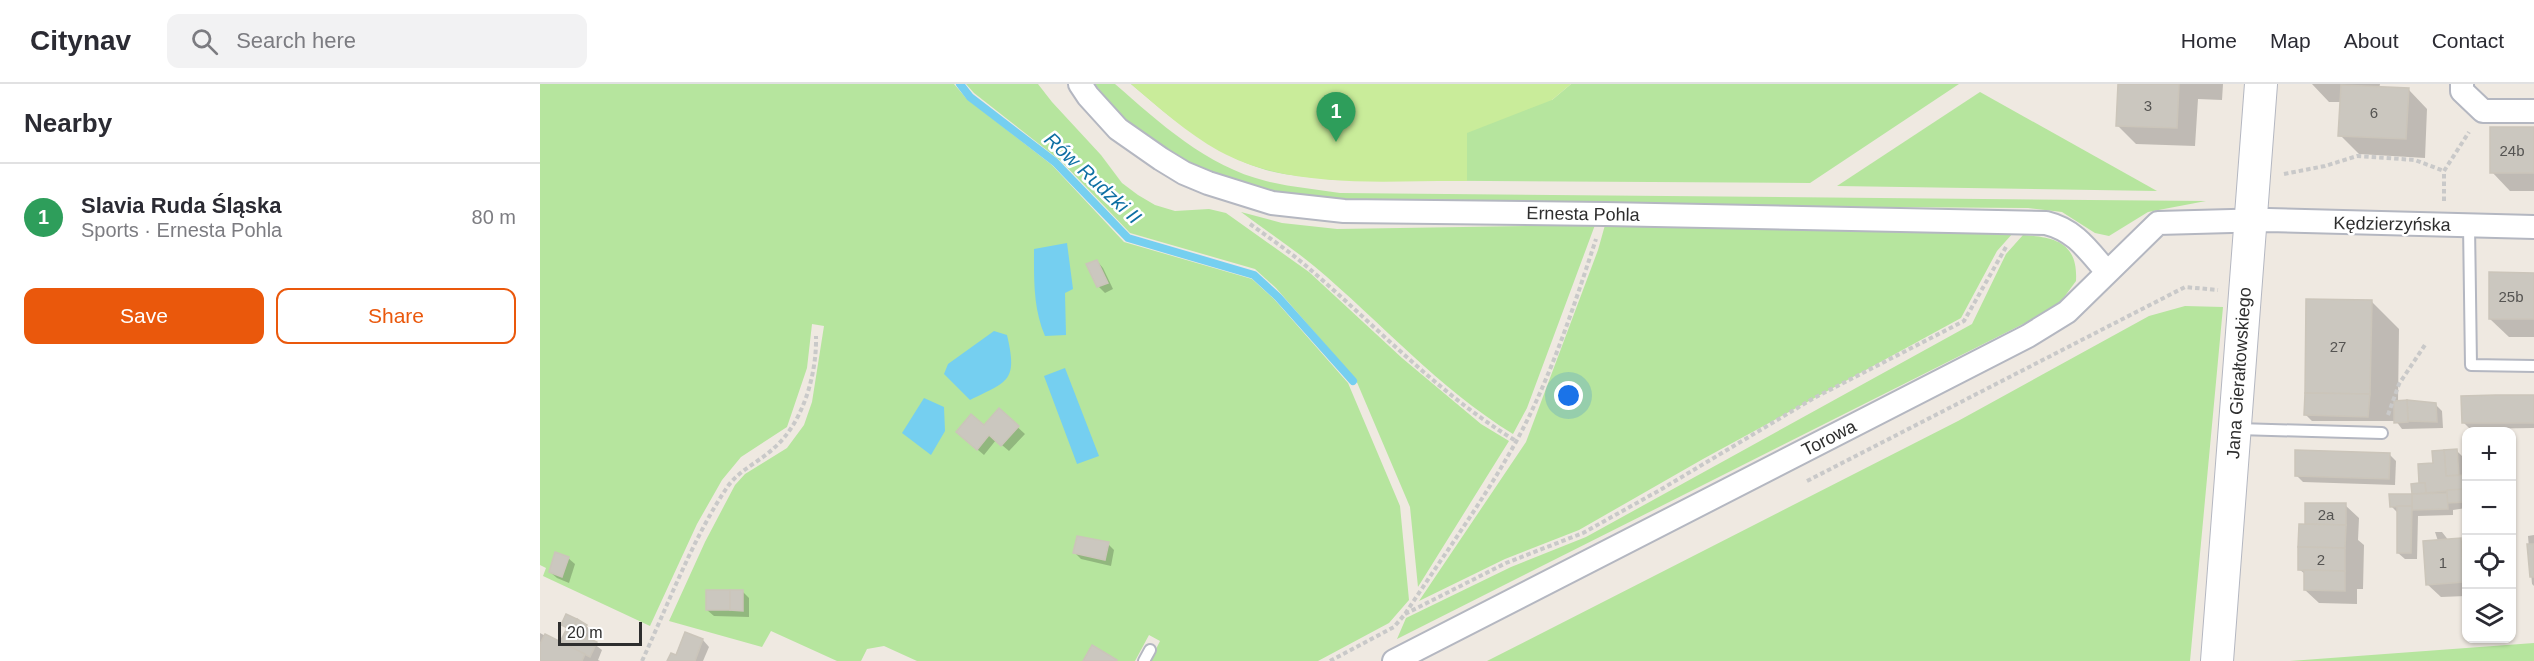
<!DOCTYPE html>
<html lang="en">
<head>
<meta charset="utf-8">
<style>
  :root { --surface:#fff; --page:#f2f2f3; --text:#2b2b33; --muted:#7c7c81; --line:#e1e1e2; --accent:#ea580c }
  body { margin:0; font-family:Helvetica,sans-serif; background:var(--page); color:var(--text) }
  .controls { position:absolute; right:18px; bottom:18px; display:grid; overflow:hidden; border-radius:12px; box-shadow:0 2px 4px #0004 }
  .controls button { width:54px; height:54px; display:grid; place-items:center; padding:0; border:0; border-bottom:2px solid var(--line); background:var(--surface); color:var(--text); font:30px sans-serif }
  .scale { position:absolute; left:18px; bottom:15px; width:84px; box-sizing:border-box; padding-left:6px; border:3px solid #2e2e2e; border-top:0; font-size:16px; line-height:21px; white-space:nowrap; color:#2e2e2e; -webkit-text-stroke:4px #fff; paint-order:stroke }
  .you { position:absolute; left:1029px; top:312px; width:21px; height:21px; margin:-15px; border:4px solid #fff; border-radius:50%; background:#1a73e8; box-shadow:0 0 0 9px #1a73e833 }
  .badge { display:grid; place-items:center; width:39px; height:39px; border-radius:50%; background:var(--accent); color:#fff; font-size:20px; font-weight:700 }
  .pin { position:absolute; translate:-50% -50px; filter:drop-shadow(0 2px 3px #0008) }
  .pin::after { content:''; position:absolute; top:32px; width:21px; height:18px; background:inherit; clip-path:polygon(0 0,100% 0,50% 100%) }
  .list { margin:0; padding:0; list-style:none }
  h2 { display:flex; justify-content:space-between; align-items:center; height:78px; margin:0; padding:0 24px; font-size:26px }
  h2 small { font-size:20px; font-weight:400; color:var(--muted) }
  .list li { display:grid; grid-template-columns:39px 1fr auto; gap:18px; align-items:center; box-sizing:border-box; height:108px; padding:0 24px; border-top:2px solid var(--line) }
  .list b { display:block; font-size:22px; white-space:nowrap }
  .list p { margin:0; font-size:20px; white-space:nowrap; color:var(--muted) }
  .list em { font-size:20px; font-style:normal; color:var(--muted) }
  .actions { display:flex; gap:12px; padding:18px 24px }
  .actions a { flex:1; padding:14px 0; border:2px solid var(--accent); border-radius:12px; text-align:center; font-size:21px; color:var(--accent) }
  .actions .main { background:var(--accent); color:#fff }
  .icon { flex:none; width:33px; height:33px; fill:none; stroke:currentColor; stroke-width:2; stroke-linecap:round; stroke-linejoin:round }
  .map { position:relative; flex:none; width:1994px; height:577px; overflow:hidden }
  header { display:flex; align-items:center; gap:36px; box-sizing:border-box; height:84px; padding:0 30px; background:var(--surface); border-bottom:2px solid var(--line) }
  header strong { font-size:28px }
  nav { display:flex; gap:33px; margin-inline-start:auto; font-size:21px }
  .search { width:420px; height:54px; background:var(--page); display:flex; align-items:center; gap:15px; box-sizing:border-box; padding:0 21px; border-radius:12px; color:var(--muted); font-size:22px }
  main { display:flex }
  aside { flex:1; background:var(--surface) }
  .map>svg:first-child { display:block }
  .green { fill:#b6e59e }
  .pitch { fill:#c9ec9a }
  .water { fill:#75cff0 }
  .shadow { fill:#0003 }
  .lines { fill:none; stroke-linecap:round; stroke-linejoin:round }
  .stream { stroke:#75cff0; stroke-width:8 }
  .building { fill:#cbc7bf; stroke:#cbc5ba; stroke-width:1.5 }
  .lane-casing { stroke:#b4b7c1; stroke-width:14 }
  .street-casing { stroke:#b4b7c1; stroke-width:26 }
  .secondary-casing { stroke:#b4b7c1; stroke-width:34 }
  .path { stroke:#c9c9c9; stroke-width:4; stroke-dasharray:4.5 3; stroke-linecap:butt }
  .lane { stroke:#fff; stroke-width:10 }
  .street { stroke:#fff; stroke-width:22 }
  .secondary { stroke:#fff; stroke-width:32 }
  .labels { text-anchor:middle; dominant-baseline:central; stroke-width:5; stroke-linejoin:round; paint-order:stroke }
  .number-label { font-size:15px; fill:#555452 }
  .street-label { font-size:18px; fill:#2e2e2e; stroke:#fff }
  .water-label { font-size:20px; font-style:italic; fill:#0d6fa3; stroke:#fff }
</style>
</head>
<body>
<header>
<strong>Citynav</strong>
<div class="search"><svg class="icon" aria-label="search" viewBox="0 0 24 24"><circle cx="10" cy="10" r="6"/><path d="M15 15l6 6"/></svg>Search here</div>
<nav><a>Home</a><a>Map</a><a>About</a><a>Contact</a></nav>
</header>
<main>
<aside>
<h2>Nearby<small></small></h2>
<ul class="list">
<li><span class="badge" style="background:#2e9e5b">1</span><div><b>Slavia Ruda Śląska</b><p>Sports · Ernesta Pohla</p></div><em>80 m</em></li>
</ul>
<div class="actions"><a class="main">Save</a><a>Share</a></div>
</aside>
<div class="map">
<svg width="1994" height="577" viewBox="0 0 1994 577">
  <rect width="100%" height="100%" fill="#efe9e1"/>
  <g class="green">
    <path d="M 0,0 L 414,0 L 426,14 L 512,81 L 584,158 L 712,195 L 734,215 L 808,299 L 860,422 L 869,516 L 849,539 L 778,577 L 610,577 L 620,557 L 609,551 L 595,577 L 377,577 L 344,562 L 327,565 L 321,577 L 297,577 L 231,547 L 222,563 L 129,537 L 165,458 L 195,401 L 205,390 L 247,364 L 264,341 L 272,318 L 284,242 L 272,240 L 267,284 L 247,343 L 201,373 L 182,396 L 157,440 L 110,542 L 3,492 L 6,484 L 0,481 Z"/>
    <path d="M 426,0 L 498,0 L 512,18 L 561,71 L 582,99 L 598,111 L 615,121 L 635,127 L 669,125 L 686,129 L 769,188 L 862,274 L 941,340 L 969,357 L 878,503 L 870,423 L 816,296 L 736,204 L 715,185 L 590,149 L 522,78 L 434,9 Z"/>
    <path d="M 555,0 L 575,0 C 620,39 666,82 726,97 C 750,103 775,105 800,109 L 1666,117 L 1608,128 L 1569,152 L 1555,149 L 1522,128 L 1488,124 L 802,119 C 773,115 742,114 715,106 C 653,87 593,53 555,0 Z"/>
    <path d="M 591,0 L 1012,16 L 1031,0 L 1419,0 L 1270,99 L 794,96 C 772,93 747,92 726,86 C 673,70 632,35 591,0 Z"/>
    <path d="M 1440,8 L 1617,107 L 1297,102 Z"/>
    <path d="M 701,128 L 742,139 L 797,145 L 1055,141 L 987,324 L 973,350 C 898,304 841,238 774,182 C 751,163 725,146 701,128 Z"/>
    <path d="M 1065,141 L 1473,149 L 1457,167 L 1421,234 L 1163,375 L 1039,446 L 965,475 L 879,517 L 986,358 L 1058,166 Z"/>
    <path d="M 1483,151 C 1516,153 1538,159 1536,197 L 1522,216 L 1507,228 L 857,555 L 866,534 L 971,483 L 1046,453 L 1432,240 L 1466,170 Z"/>
    <path d="M 1645,222 L 1683,223 L 1650,577 L 947,577 L 1418,337 L 1609,232 Z"/>
    <path d="M 1994,559 L 1994,577 L 1750,577 Z"/>
  </g>
  <path class="pitch" d="M 591,0 L 1031,0 L 1012,16 L 927,49 L 927,97 C 846,96 753,107 679,67 C 647,49 619,24 591,0 Z"/>
  <g class="water">
    <path d="M 527,159 L 533,205 L 525,209 L 526,251 L 505,252 C 493,224 494,195 494,165 Z"/>
    <path d="M 454,247 L 467,251 C 478,298 468,297 430,316 L 404,290 L 408,280 Z"/>
    <path d="M 525,284 L 559,372 L 537,380 L 504,292 Z"/>
    <path d="M 384,314 L 404,323 L 405,347 L 391,371 L 362,349 Z"/>
  </g>
  <g class="shadow">
    <path d="M 1580,0 L 1683,0 L 1682,16 L 1658,15 L 1655,62 L 1596,60 L 1577,41 Z"/>
    <path d="M 1772,0 L 1840,0 L 1839,5 L 1869,6 L 1887,25 L 1885,74 L 1819,70 L 1800,51 L 1802,18 L 1789,18 Z"/>
    <path d="M 1994,45 L 1994,107 L 1970,107 L 1952,88 Z"/>
    <path d="M 557,177 L 563,184 L 573,205 L 565,209 L 558,202 Z"/>
    <path d="M 1994,190 L 1994,253 L 1969,253 L 1950,235 Z"/>
    <path d="M 1831,217 L 1859,245 L 1858,318 L 1896,321 L 1902,327 L 1903,344 L 1862,345 L 1856,337 L 1772,337 L 1765,330 Z"/>
    <path d="M 1994,312 L 1994,344 L 1930,345 L 1924,339 Z"/>
    <path d="M 459,326 L 485,350 L 469,367 L 456,356 L 444,371 L 424,354 L 444,344 Z"/>
    <path d="M 1916,366 L 1923,373 L 1925,393 L 1926,393 L 1926,424 L 1913,426 L 1913,431 L 1878,432 L 1877,475 L 1865,475 L 1858,469 L 1858,429 L 1851,422 L 1874,411 L 1873,401 L 1881,401 L 1894,381 Z"/>
    <path d="M 1849,370 L 1856,377 L 1855,401 L 1763,398 L 1756,391 Z"/>
    <path d="M 1767,420 L 1805,421 L 1819,434 L 1818,456 L 1824,461 L 1823,505 L 1817,505 L 1817,520 L 1779,519 L 1765,506 L 1766,491 L 1759,485 L 1767,442 Z"/>
    <path d="M 1895,448 L 1902,448 L 1909,457 L 1920,456 L 1926,462 L 1926,512 L 1901,513 L 1887,500 L 1898,457 Z"/>
    <path d="M 1994,451 L 1994,502 L 1992,500 L 1988,452 Z"/>
    <path d="M 568,460 L 574,466 L 571,482 L 541,475 L 535,469 Z"/>
    <path d="M 28,474 L 35,480 L 29,499 L 17,494 L 10,488 Z"/>
    <path d="M 202,507 L 209,514 L 209,533 L 174,532 L 167,526 Z"/>
    <path d="M 23,541 L 46,542 L 53,548 L 49,556 L 62,566 L 58,576 L 60,577 L 0,577 L 0,549 L 20,560 L 28,546 Z"/>
    <path d="M 163,556 L 169,563 L 163,577 L 129,577 Z"/>
  </g>
  <g class="lines">
    <path class="stream" d="M 420,0 L 430,13 L 515,78 L 588,154 L 714,191 L 738,213 L 813,297"/>
  </g>
  <g class="building">
    <path d="M 1578,0 L 1639,0 L 1637,44 L 1576,42 Z"/>
    <path d="M 1801,1 L 1869,4 L 1866,55 L 1798,52 Z"/>
    <rect x="1950" y="43" width="44" height="46"/>
    <path d="M 557,176 L 568,199 L 557,203 L 546,180 Z"/>
    <path d="M 1949,188 L 1994,189 L 1994,235 L 1949,235 Z"/>
    <path d="M 1766,215 L 1832,216 L 1830,310 L 1765,309 Z"/>
    <path d="M 1765,309 L 1830,310 L 1828,333 L 1764,331 Z"/>
    <path d="M 1956,311 L 1994,311 L 1994,339 L 1922,339 L 1921,312 Z"/>
    <path d="M 1867,316 L 1896,319 L 1897,338 L 1868,337 Z"/>
    <path d="M 1867,316 L 1868,338 L 1854,339 L 1854,317 Z"/>
    <path d="M 459,324 L 479,342 L 461,362 L 449,351 L 437,366 L 416,348 L 431,330 L 444,341 Z"/>
    <path d="M 1917,365 L 1919,391 L 1906,392 L 1904,366 Z"/>
    <path d="M 1755,366 L 1850,369 L 1849,395 L 1755,392 Z"/>
    <path d="M 1904,366 L 1906,392 L 1926,391 L 1926,405 L 1886,409 L 1885,399 L 1879,399 L 1878,380 L 1893,379 L 1892,367 Z"/>
    <path d="M 1879,399 L 1885,399 L 1886,409 L 1872,410 L 1871,400 Z"/>
    <path d="M 1926,405 L 1926,418 L 1907,419 L 1907,406 Z"/>
    <path d="M 1907,409 L 1908,425 L 1872,426 L 1872,410 Z"/>
    <path d="M 1849,410 L 1872,410 L 1872,422 L 1850,423 Z"/>
    <path d="M 1765,419 L 1806,419 L 1806,441 L 1765,440 Z"/>
    <path d="M 1857,422 L 1872,422 L 1871,469 L 1857,469 Z"/>
    <path d="M 1759,440 L 1806,441 L 1805,464 L 1758,463 Z"/>
    <path d="M 537,452 L 569,458 L 565,476 L 533,469 Z"/>
    <path d="M 1921,454 L 1924,498 L 1886,501 L 1883,457 Z"/>
    <path d="M 1987,460 L 1994,460 L 1994,493 L 1990,493 Z"/>
    <path d="M 1758,463 L 1805,464 L 1805,487 L 1758,486 Z"/>
    <path d="M 15,468 L 29,473 L 22,493 L 9,488 Z"/>
    <path d="M 1764,486 L 1805,487 L 1805,507 L 1764,506 Z"/>
    <rect x="166" y="506" width="24" height="20"/>
    <path d="M 190,506 L 203,506 L 203,527 L 190,526 Z"/>
    <path d="M 26,530 L 37,535 L 32,546 L 21,541 Z"/>
    <path d="M 37,535 L 47,541 L 42,551 L 32,546 Z"/>
    <path d="M 27,544 L 57,558 L 50,573 L 20,558 Z"/>
    <path d="M 145,548 L 163,555 L 155,577 L 127,577 L 131,569 L 136,571 Z"/>
    <path d="M 5,550 L 45,570 L 42,577 L 0,577 L 0,560 Z"/>
    <path d="M 552,561 L 577,576 L 576,577 L 543,577 Z"/>
  </g>
  <g class="lines">
    <defs>
      <g id="lane">
        <path d="M 1929,141 L 1931,281 L 1994,282"/>
        <path d="M 1698,345 L 1842,349"/>
        <path d="M 604,577 L 610,566"/>
      </g>
      <g id="street">
        <path d="M 540,0 L 548,12 L 578,45 L 621,75 L 644,89 L 668,99 L 732,119 L 804,127 L 1065,130 L 1506,139 C 1535,146 1548,166 1567,188"/>
        <path d="M 1922,0 L 1922,7 L 1943,27 L 1994,27"/>
        <path d="M 854,577 L 1488,252 L 1527,228 L 1618,139 L 1728,136 L 1994,143"/>
      </g>
      <path id="secondary" d="M 1677,577 L 1721,0"/>
    </defs>
    <use href="#lane" class="lane-casing"/>
    <use href="#street" class="street-casing"/>
    <use href="#secondary" class="secondary-casing"/>
    <g class="path">
      <path d="M 1744,90 L 1785,82 L 1817,72 L 1875,76 L 1904,87"/>
      <path d="M 1904,117 L 1904,87 L 1929,48"/>
      <path d="M 710,140 C 731,155 753,170 772,187 C 839,245 900,311 976,357"/>
      <path d="M 1848,331 L 1859,300 L 1885,261"/>
      <path d="M 1267,397 L 1645,203 L 1678,206"/>
      <path d="M 865,530 L 966,479 L 1043,449 L 1120,406 L 1274,314 L 1424,237 L 1466,163"/>
      <path d="M 102,577 C 127,523 153,454 186,405 C 198,386 218,379 234,364 C 263,339 277,290 276,252"/>
      <path d="M 790,577 L 854,543 L 865,530 C 903,472 944,416 977,356 C 1011,293 1034,222 1056,155"/>
    </g>
    <use href="#lane" class="lane"/>
    <use href="#street" class="street"/>
    <use href="#secondary" class="secondary"/>
  </g>
  <g class="labels">
    <g class="number-label">
      <text x="1608" y="21">3</text>
      <text x="1834" y="28">6</text>
      <text x="1972" y="66">24b</text>
      <text x="1971" y="212">25b</text>
      <text x="1798" y="262">27</text>
      <text x="1786" y="430">2a</text>
      <text x="1781" y="475">2</text>
      <text x="1903" y="478">1</text>
    </g>
    <g class="street-label">
      <text transform="translate(1043 130) rotate(1)">Ernesta Pohla</text>
      <text transform="translate(1852 140) rotate(1)">Kędzierzyńska</text>
      <text transform="translate(1699 289) rotate(-86)">Jana Gierałtowskiego</text>
      <text transform="translate(1289 354) rotate(-27)">Torowa</text>
    </g>
    <g class="water-label">
      <text transform="translate(553 94) rotate(43)">Rów Rudzki II</text>
    </g>
  </g>
</svg>
<div class="controls">
<button>+</button>
<button>−</button>
<button><svg class="icon" aria-label="locate" viewBox="0 0 24 24"><circle cx="12" cy="12" r="6"/><path d="M12 2v4M12 18v4M2 12h4M18 12h4"/></svg></button>
<button><svg class="icon" aria-label="layers" viewBox="0 0 24 24"><path d="M12 4l9 5-9 5-9-5zM3 14l9 5 9-5"/></svg></button>
</div>
<div class="scale">20 m</div>
<div class="you"></div>
<div class="pin badge" style="left:796px;top:58px;background:#2e9e5b">1</div>
</div>
</main>
</body>
</html>
